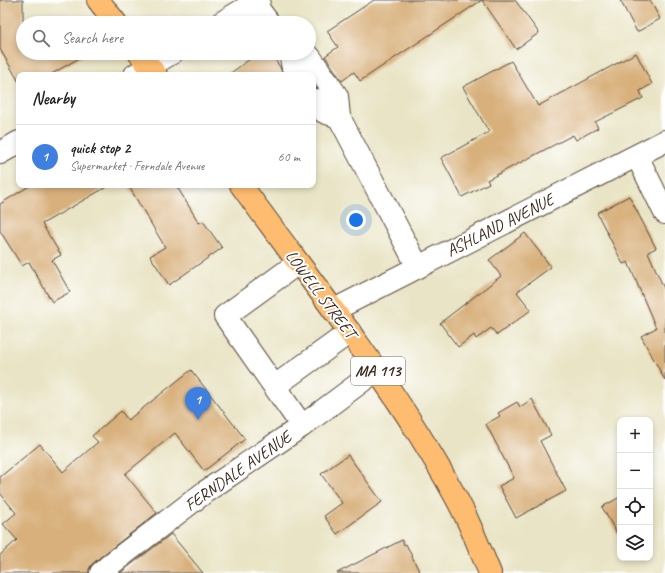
<!DOCTYPE html>
<html lang="en">
<head>
<meta charset="utf-8">
<style>
  :root { --surface:#fff; --page:#f6f6f6; --text:#202124; --muted:#757577; --line:#e0e0e0; --accent:#c8321e }
  body { margin:0; font-family:Caveat,sans-serif; background:var(--page); color:var(--text) }
  .controls { position:absolute; right:12px; bottom:12px; display:grid; overflow:hidden; border-radius:8px; box-shadow:0 2px 6px #0003 }
  .controls button { width:36px; height:36px; display:grid; place-items:center; padding:0; border:0; border-bottom:1px solid var(--line); background:var(--surface); color:var(--text); font:20px sans-serif }
  .you { position:absolute; left:356px; top:220px; width:14px; height:14px; margin:-10px; border:3px solid #fff; border-radius:50%; background:#1a73e8; box-shadow:0 0 0 6px #1a73e833 }
  .badge { display:grid; place-items:center; width:26px; height:26px; border-radius:50%; background:var(--accent); color:#fff; font-size:13px; font-weight:700 }
  .pin { position:absolute; translate:-50% -33px; filter:drop-shadow(0 1px 2px #0008) }
  .pin::after { content:''; position:absolute; top:21px; width:14px; height:12px; background:inherit; clip-path:polygon(0 0,100% 0,50% 100%) }
  .list { margin:0; padding:0; list-style:none }
  h2 { display:flex; justify-content:space-between; align-items:center; height:52px; margin:0; padding:0 16px; font-size:17px }
  h2 small { font-size:13px; font-weight:400; color:var(--muted) }
  .list li { display:grid; grid-template-columns:26px 1fr auto; gap:12px; align-items:center; box-sizing:border-box; height:64px; padding:0 16px; border-top:1px solid var(--line) }
  .list b { display:block; font-size:15px; white-space:nowrap }
  .list p { margin:0; font-size:13px; white-space:nowrap; color:var(--muted) }
  .list em { font-size:13px; font-style:normal; color:var(--muted) }
  .icon { flex:none; width:22px; height:22px; fill:none; stroke:currentColor; stroke-width:2; stroke-linecap:round; stroke-linejoin:round }
  .map { position:relative; flex:none; width:665px; height:573px; overflow:hidden }
  .search { position:absolute; background:var(--surface); box-shadow:0 2px 6px #0003; left:16px; top:16px; width:300px; height:44px; display:flex; align-items:center; gap:10px; box-sizing:border-box; padding:0 14px; border-radius:22px; color:var(--muted); font-size:15px }
  .panel { position:absolute; background:var(--surface); box-shadow:0 2px 6px #0003; left:16px; top:72px; width:300px; height:116px; border-radius:8px }
  .map>svg:first-child { display:block }
  .building { fill:#d8b07b }
  .lines { fill:none; stroke-linecap:round; stroke-linejoin:round }
  .minor-casing { stroke:#554637; stroke-width:24 }
  .major-casing { stroke:#554637; stroke-width:24 }
  .minor { stroke:#fff; stroke-width:22 }
  .major { stroke:#fdbc6f; stroke-width:22 }
  .labels { text-anchor:middle; dominant-baseline:central; stroke-width:4; stroke-linejoin:round; paint-order:stroke }
  .shield { fill:#fff; stroke:#766a62; stroke-width:1 }
  .shield-label { font-size:16px; font-weight:bold; fill:#3b2a1e }
  .street-label { font-size:17px; fill:#3b2a1e; stroke:#fff }
</style>
</head>
<body>
<div class="map">
<svg width="665" height="573" viewBox="0 0 665 573">
  <rect width="100%" height="100%" fill="#fff"/>
  <filter id="ink" filterUnits="userSpaceOnUse"><feTurbulence type="fractalNoise" baseFrequency=".025" numOctaves="2"/><feDisplacementMap in="SourceGraphic" scale="8" xChannelSelector="R" yChannelSelector="G"/><feConvolveMatrix kernelMatrix="1 2 1 2 8 2 1 2 1" color-interpolation-filters="sRGB"/></filter>
  <filter id="wash" filterUnits="userSpaceOnUse"><feTurbulence type="fractalNoise" baseFrequency=".012" numOctaves="4" result="noise"/><feDisplacementMap in="SourceGraphic" scale="16" xChannelSelector="R" yChannelSelector="G"/><feGaussianBlur stdDeviation="0.9" result="paint"/><feColorMatrix in="noise" values="0 0 0 0 0 0 0 0 0 0 0 0 0 0 0 0 0 1.4 0 .05"/><feComposite in="paint" operator="in"/></filter>
  <g filter="url(#wash)">
    <rect width="100%" height="100%" fill="#e9e4c5"/>
    <g id="blocks">
      <g class="building">
        <path d="M 0,0 L 23,0 L 23,53 L 88,53 L 50,75 L 19,75 L 19,82 L 0,49 Z"/>
        <path d="M 374,0 L 515,0 L 539,33 L 516,49 L 482,0 L 360,81 L 354,72 L 342,81 L 325,56 L 338,47 L 327,31 Z"/>
        <path d="M 620,0 L 650,0 L 660,19 L 637,32 Z"/>
        <path d="M 258,53 L 270,53 L 280,67 L 283,75 L 228,75 Z"/>
        <path d="M 636,53 L 652,84 L 640,91 L 643,98 L 595,122 L 598,128 L 576,140 L 573,135 L 487,180 L 489,183 L 462,197 L 441,158 L 489,132 L 463,87 L 511,61 L 538,106 Z"/>
        <path d="M 31,185 L 110,185 L 42,224 L 61,255 L 52,260 L 70,292 L 52,302 L 29,262 L 22,266 L 0,231 L 0,204 Z"/>
        <path d="M 128,185 L 176,185 L 199,223 L 203,221 L 222,248 L 169,285 L 150,256 L 165,247 Z"/>
        <path d="M 629,196 L 656,248 L 648,252 L 665,291 L 665,380 L 641,336 L 656,328 L 628,262 L 623,264 L 597,213 Z"/>
        <path d="M 525,233 L 551,267 L 517,292 L 531,310 L 497,335 L 491,328 L 476,339 L 474,335 L 458,347 L 440,323 L 501,276 L 489,260 Z"/>
        <path d="M 191,370 L 245,439 L 204,471 L 175,433 L 125,474 L 157,513 L 103,555 L 92,564 L 89,569 L 89,573 L 0,573 L 0,555 L 17,540 L 3,524 L 16,513 L 0,493 L 0,477 L 40,444 L 63,472 L 98,442 L 92,436 L 121,411 L 128,420 Z"/>
        <path d="M 532,399 L 551,435 L 540,441 L 566,491 L 516,518 L 499,486 L 514,478 L 486,424 L 500,416 L 498,413 L 517,402 L 520,407 Z"/>
        <path d="M 348,455 L 382,502 L 337,534 L 324,516 L 342,503 L 321,474 Z"/>
        <path d="M 620,497 L 620,539 L 602,507 Z"/>
        <path d="M 171,534 L 203,573 L 120,573 Z"/>
        <path d="M 402,540 L 404,545 L 406,544 L 420,573 L 337,573 Z"/>
      </g>
    </g>
  </g>
  <g filter="url(#ink)">
    <use href="#blocks" fill-opacity="0" stroke="#554637" stroke-width="1"/>
    <g class="lines">
      <defs>
        <g id="minor">
          <path d="M 254,3 L 269,23"/>
          <path d="M 221,23 L 259,0"/>
          <path d="M 290,53 L 293,68 L 297,75"/>
          <path d="M 292,53 L 310,57 L 337,96 L 339,117 L 418,267"/>
          <path d="M 135,75 L 172,53"/>
          <path d="M 316,100 L 324,112 L 339,117"/>
          <path d="M 0,153 L 19,142"/>
          <path d="M 637,156 L 665,213"/>
          <path d="M 298,263 L 225,316 L 302,426"/>
          <path d="M 334,310 L 665,141"/>
          <path d="M 275,386 L 350,332"/>
          <path d="M 101,573 L 111,564 L 205,492 L 302,426 L 377,370"/>
        </g>
        <g id="major">
          <path d="M 98,0 L 116,23"/>
          <path d="M 139,53 L 156,75"/>
          <path d="M 241,185 C 301,268 366,349 420,436 C 436,462 452,488 465,515 C 474,534 482,554 490,573"/>
        </g>
      </defs>
      <use href="#minor" class="minor-casing"/>
      <use href="#major" class="major-casing"/>
      <use href="#minor" class="minor"/>
      <use href="#major" class="major"/>
    </g>
  </g>
  <g class="labels">
    <rect class="shield" x="351" y="357" width="54" height="28" rx="3"/>
    <g class="shield-label">
      <text x="378" y="371">MA 113</text>
    </g>
    <g class="street-label">
      <text transform="translate(500 225) rotate(-27)">ASHLAND AVENUE</text>
      <text transform="translate(321 294) rotate(53)">LOWELL STREET</text>
      <text transform="translate(238 471) rotate(-35)">FERNDALE AVENUE</text>
    </g>
  </g>
</svg>
<div class="controls">
<button>+</button>
<button>−</button>
<button><svg class="icon" aria-label="locate" viewBox="0 0 24 24"><circle cx="12" cy="12" r="6"/><path d="M12 2v4M12 18v4M2 12h4M18 12h4"/></svg></button>
<button><svg class="icon" aria-label="layers" viewBox="0 0 24 24"><path d="M12 4l9 5-9 5-9-5zM3 14l9 5 9-5"/></svg></button>
</div>
<div class="you"></div>
<div class="pin badge" style="left:198px;top:420px;background:#3f7fe0">1</div>
<div class="search"><svg class="icon" aria-label="search" viewBox="0 0 24 24"><circle cx="10" cy="10" r="6"/><path d="M15 15l6 6"/></svg>Search here</div>
<section class="panel">
<h2>Nearby<small></small></h2>
<ul class="list">
<li><span class="badge" style="background:#3f7fe0">1</span><div><b>quick stop 2</b><p>Supermarket · Ferndale Avenue</p></div><em>60 m</em></li>
</ul>
</section>
</div>
</body>
</html>
